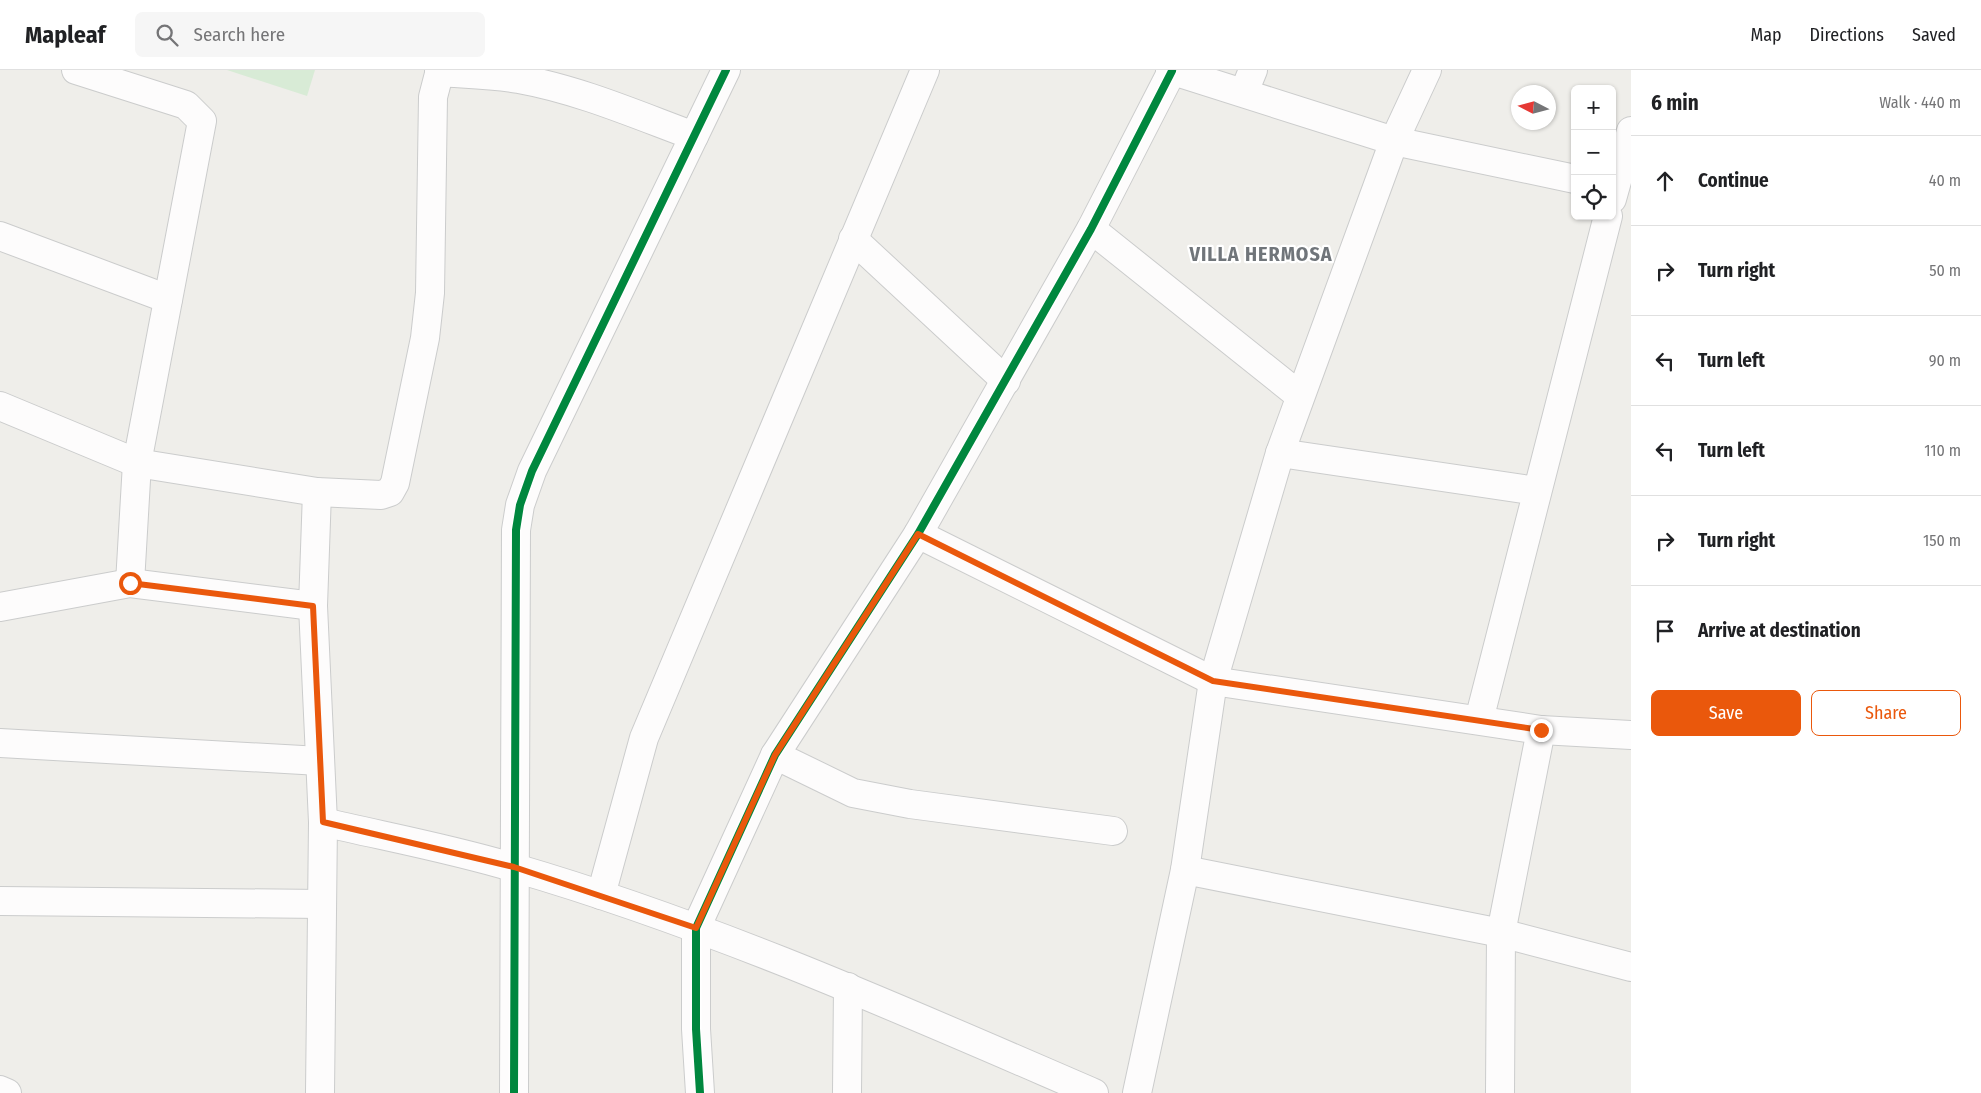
<!DOCTYPE html>
<html lang="en">
<head>
<meta charset="utf-8">
<style>
  :root { --surface:#fff; --page:#f6f6f6; --text:#202124; --muted:#757577; --line:#e0e0e0; --accent:#ea580c }
  body { margin:0; font-family:"Fira Sans Condensed",sans-serif; background:var(--page); color:var(--text) }
  .controls { position:absolute; right:15px; top:15px; display:grid; overflow:hidden; border-radius:8px; box-shadow:0 1px 4px #0004 }
  .controls button { width:45px; height:45px; display:grid; place-items:center; padding:0; border:0; border-bottom:1px solid var(--line); background:var(--surface); color:var(--text); font:25px sans-serif }
  .compass { position:absolute; left:1511px; top:15px; width:45px; height:45px; border-radius:50%; background:var(--surface); box-shadow:0 1px 4px #0004; rotate:276deg }
  .stop { position:absolute; width:15px; height:15px; margin:-11px; border:4px solid #ea580c; border-radius:50%; background:#fff }
  .stop.end { background:#ea580c; border-color:#fff; box-shadow:0 1px 5px #0008 }
  .list { margin:0; padding:0; list-style:none }
  h2 { display:flex; justify-content:space-between; align-items:center; height:65px; margin:0; padding:0 20px; font-size:21px }
  h2 small { font-size:16px; font-weight:400; color:var(--muted) }
  .list li { display:grid; grid-template-columns:32px 1fr auto; gap:15px; align-items:center; box-sizing:border-box; height:90px; padding:0 20px; border-top:1px solid var(--line) }
  .list b { display:block; font-size:19px; white-space:nowrap }
  .list em { font-size:16px; font-style:normal; color:var(--muted) }
  .actions { display:flex; gap:10px; padding:15px 20px }
  .actions a { flex:1; padding:11px 0; border:1px solid var(--accent); border-radius:8px; text-align:center; font-size:18px; color:var(--accent) }
  .actions .main { background:var(--accent); color:#fff }
  .icon { flex:none; width:28px; height:28px; fill:none; stroke:currentColor; stroke-width:2; stroke-linecap:round; stroke-linejoin:round }
  .map { position:relative; flex:none; width:1631px; height:1023px; overflow:hidden }
  header { display:flex; align-items:center; gap:30px; box-sizing:border-box; height:70px; padding:0 25px; background:var(--surface); border-bottom:1px solid var(--line) }
  header strong { font-size:24px }
  nav { display:flex; gap:28px; margin-inline-start:auto; font-size:18px }
  .search { width:350px; height:45px; background:var(--page); display:flex; align-items:center; gap:12px; box-sizing:border-box; padding:0 18px; border-radius:8px; color:var(--muted); font-size:19px }
  main { display:flex }
  aside { flex:1; background:var(--surface) }
  .map>svg:first-child { display:block }
  .green { fill:#d8ebd6 }
  .lines { fill:none; stroke-linecap:round; stroke-linejoin:round }
  .minor-casing { stroke:#cbcccc; stroke-width:30 }
  .minor { stroke:#fdfcfc; stroke-width:28 }
  .cycleway-casing { stroke:#fff; stroke-width:11 }
  .cycleway { stroke:#00873e; stroke-width:8 }
  .route { stroke:#ea580c; stroke-width:6 }
  .labels { text-anchor:middle; dominant-baseline:central; stroke-width:4.5; stroke-linejoin:round; paint-order:stroke }
  .district-label { font-size:20px; font-weight:bold; letter-spacing:1px; fill:#70757a; stroke:#fff }
</style>
</head>
<body>
<header>
<strong>Mapleaf</strong>
<div class="search"><svg class="icon" aria-label="search" viewBox="0 0 24 24"><circle cx="10" cy="10" r="6"/><path d="M15 15l6 6"/></svg>Search here</div>
<nav><a>Map</a><a>Directions</a><a>Saved</a></nav>
</header>
<main>
<div class="map">
<svg width="1631" height="1023" viewBox="0 0 1631 1023">
  <rect width="100%" height="100%" fill="#efeeea"/>
  <path class="green" d="M 227,0 L 315,0 L 307,26 Z"/>
  <g class="lines">
    <defs>
      <g id="minor">
        <path d="M 76,0 L 186,35 L 202,51 L 137,393 L 130,513"/>
        <path d="M 1170,0 L 1394,71 L 1575,109"/>
        <path d="M 439,2 C 465,4 493,4 519,9 C 580,20 637,45 694,66"/>
        <path d="M 1244,22 L 1253,0"/>
        <path d="M 1612,129 L 1631,61"/>
        <path d="M 1091,159 L 1300,326"/>
        <path d="M 0,166 L 168,229"/>
        <path d="M 853,169 L 1006,311"/>
        <path d="M 0,336 L 137,393 L 317,422 L 381,425 L 390,422 L 395,413 L 425,268 L 430,223 L 433,27 L 440,0"/>
        <path d="M 1280,383 L 1537,421"/>
        <path d="M 317,422 L 313,536 L 323,752 L 320,1023"/>
        <path d="M 918,464 L 1213,611 L 1541,660 L 1631,665"/>
        <path d="M 0,537 L 130,513 L 313,536"/>
        <path d="M 1479,650 L 1608,146"/>
        <path d="M 0,673 L 320,691"/>
        <path d="M 775,685 L 853,723 L 910,734 L 1113,761"/>
        <path d="M 323,752 C 387,767 453,779 515,798 C 714,856 904,941 1094,1023"/>
        <path d="M 1185,800 L 1501,863 L 1631,897"/>
        <path d="M 601,825 L 644,668 L 925,0"/>
        <path d="M 0,831 L 322,834"/>
        <path d="M 0,1020 L 7,1023"/>
        <path d="M 514,1023 L 516,460 L 520,435 L 532,401 L 726,0"/>
        <path d="M 700,1023 L 696,959 L 696,858 L 775,685 L 918,464 L 1091,159 L 1172,1"/>
        <path d="M 847,1023 L 848,917"/>
        <path d="M 1137,1023 L 1185,800 L 1213,611 L 1280,383 L 1394,71 L 1427,0"/>
        <path d="M 1500,1023 L 1501,863 L 1541,660"/>
      </g>
    </defs>
    <use href="#minor" class="minor-casing"/>
    <use href="#minor" class="minor"/>
    <defs>
      <g id="cycleway">
        <path d="M 514,1023 L 516,460 L 520,435 L 532,401 L 726,0"/>
        <path d="M 700,1023 L 696,959 L 696,858 L 775,685 L 918,464 L 1091,159 L 1172,1"/>
      </g>
    </defs>
    <use href="#cycleway" class="cycleway-casing"/>
    <use href="#cycleway" class="cycleway"/>
  </g>
  <g class="lines">
    <path class="route" d="M 130,513 L 313,536 L 323,752 L 514,797 L 696,858 L 775,685 L 918,464 L 1213,611 L 1541,660"/>
  </g>
  <g class="labels">
    <g class="district-label">
      <text x="1261" y="184">VILLA HERMOSA</text>
    </g>
  </g>
</svg>
<div class="controls">
<button>+</button>
<button>−</button>
<button><svg class="icon" aria-label="locate" viewBox="0 0 24 24"><circle cx="12" cy="12" r="6"/><path d="M12 2v4M12 18v4M2 12h4M18 12h4"/></svg></button>
</div>
<svg class="compass" viewBox="-18 -18 36 36"><path d="M0-13l5 13h-10z" fill="#e53935"/><path d="M0 13l5-13h-10z" fill="#757577"/></svg>
<div class="stop" style="left:130px;top:513px"></div>
<div class="stop end" style="left:1541px;top:660px"></div>
</div>
<aside>
<h2>6 min<small>Walk · 440 m</small></h2>
<ul class="list">
<li><svg class="icon" aria-label="ahead" viewBox="0 0 24 24"><path d="M12 20V5M6 11l6-6 6 6"/></svg><div><b>Continue</b></div><em>40 m</em></li>
<li><svg class="icon" aria-label="right" viewBox="0 0 24 24"><path d="M7 20v-9h11M14 6l5 5-5 5"/></svg><div><b>Turn right</b></div><em>50 m</em></li>
<li><svg class="icon" aria-label="left" viewBox="0 0 24 24"><path d="M17 20v-9H6M10 6l-5 5 5 5"/></svg><div><b>Turn left</b></div><em>90 m</em></li>
<li><svg class="icon" aria-label="left" viewBox="0 0 24 24"><path d="M17 20v-9H6M10 6l-5 5 5 5"/></svg><div><b>Turn left</b></div><em>110 m</em></li>
<li><svg class="icon" aria-label="right" viewBox="0 0 24 24"><path d="M7 20v-9h11M14 6l5 5-5 5"/></svg><div><b>Turn right</b></div><em>150 m</em></li>
<li><svg class="icon" aria-label="arrive" viewBox="0 0 24 24"><path d="M6 21V4h12l-3 4 3 4H6"/></svg><div><b>Arrive at destination</b></div></li>
</ul>
<div class="actions"><a class="main">Save</a><a>Share</a></div>
</aside>
</main>
</body>
</html>
